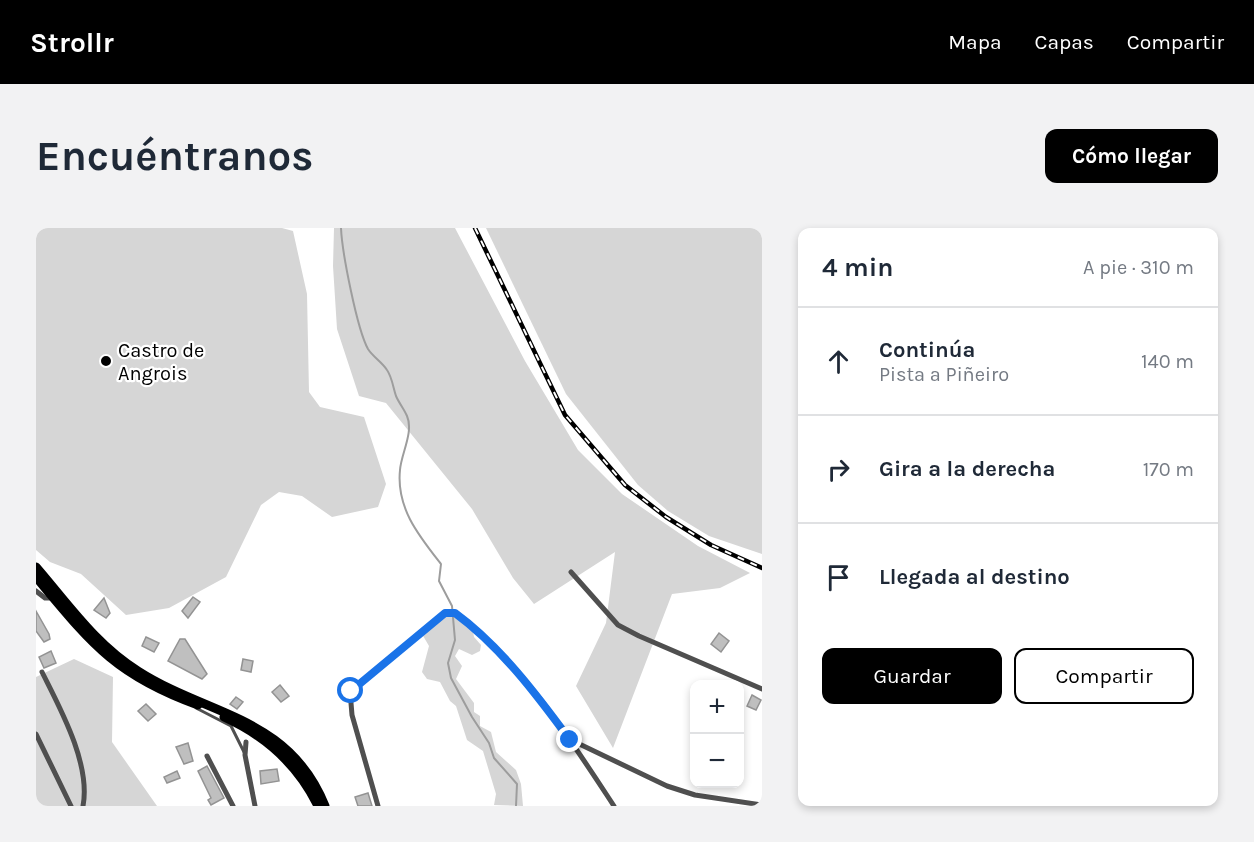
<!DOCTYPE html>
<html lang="es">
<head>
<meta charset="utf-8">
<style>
  :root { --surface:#fff; --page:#f2f2f3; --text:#1f2937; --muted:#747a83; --line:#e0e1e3; --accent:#000 }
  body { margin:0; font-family:Karla,sans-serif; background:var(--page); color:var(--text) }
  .controls { position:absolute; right:18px; bottom:18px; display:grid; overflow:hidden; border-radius:12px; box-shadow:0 3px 9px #0003 }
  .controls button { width:54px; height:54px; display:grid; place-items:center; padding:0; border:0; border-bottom:2px solid var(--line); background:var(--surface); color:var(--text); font:30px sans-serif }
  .stop { position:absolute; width:18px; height:18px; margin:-14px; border:4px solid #1a73e8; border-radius:50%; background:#fff }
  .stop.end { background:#1a73e8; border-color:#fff; box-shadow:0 2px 6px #0008 }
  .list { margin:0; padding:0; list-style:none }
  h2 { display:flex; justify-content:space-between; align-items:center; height:78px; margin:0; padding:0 24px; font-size:26px }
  h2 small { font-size:20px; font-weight:400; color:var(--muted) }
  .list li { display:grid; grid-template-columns:39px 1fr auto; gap:18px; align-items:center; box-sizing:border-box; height:108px; padding:0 24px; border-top:2px solid var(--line) }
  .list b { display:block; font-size:22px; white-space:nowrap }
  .list p { margin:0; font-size:20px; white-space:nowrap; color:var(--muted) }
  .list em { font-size:20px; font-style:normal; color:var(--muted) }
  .actions { display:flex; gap:12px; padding:18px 24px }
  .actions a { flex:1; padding:14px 0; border:2px solid var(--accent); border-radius:12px; text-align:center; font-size:21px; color:var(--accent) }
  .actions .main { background:var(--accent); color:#fff }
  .icon { flex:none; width:33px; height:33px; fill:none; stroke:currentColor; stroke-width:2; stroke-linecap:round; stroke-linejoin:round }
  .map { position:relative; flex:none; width:726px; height:578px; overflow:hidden; border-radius:12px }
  header { display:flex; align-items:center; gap:36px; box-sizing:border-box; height:84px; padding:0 30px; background:var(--accent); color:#fff }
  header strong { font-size:28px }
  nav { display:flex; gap:33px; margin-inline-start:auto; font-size:21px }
  .intro { display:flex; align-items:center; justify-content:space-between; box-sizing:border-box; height:144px; padding:0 36px }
  h1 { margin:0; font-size:42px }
  .button { padding:15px 27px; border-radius:12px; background:var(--accent); color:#fff; font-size:21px; font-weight:700 }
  main { display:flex; gap:36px; padding:0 36px }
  aside { flex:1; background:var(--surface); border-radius:12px; box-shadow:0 3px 9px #0003 }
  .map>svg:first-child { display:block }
  .green { fill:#d6d6d6 }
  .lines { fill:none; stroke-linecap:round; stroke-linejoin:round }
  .stream { stroke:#9d9d9d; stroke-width:2 }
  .building { fill:#bfbfbf; stroke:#939393; stroke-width:1.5 }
  .service { stroke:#4f4f4f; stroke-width:3 }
  .minor { stroke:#4f4f4f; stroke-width:5 }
  .trunk { stroke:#000; stroke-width:9 }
  .rail-casing { stroke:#000; stroke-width:4.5 }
  .rail { stroke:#fff; stroke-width:2; stroke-dasharray:7; stroke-linecap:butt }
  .route { stroke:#1a73e8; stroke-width:8 }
  .poi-dot { fill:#000; stroke:#fff; stroke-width:2 }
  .labels { text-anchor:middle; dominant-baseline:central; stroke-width:4.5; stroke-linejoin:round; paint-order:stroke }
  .poi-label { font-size:20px; fill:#000; stroke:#fff; text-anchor:start }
</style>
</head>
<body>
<header>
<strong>Strollr</strong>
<nav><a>Mapa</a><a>Capas</a><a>Compartir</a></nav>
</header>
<div class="intro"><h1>Encuéntranos</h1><a class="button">Cómo llegar</a></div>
<main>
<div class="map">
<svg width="726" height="578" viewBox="0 0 726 578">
  <rect width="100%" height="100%" fill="#fff"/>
  <g class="green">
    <path d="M 0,0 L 246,0 L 257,3 L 271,66 L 273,164 L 284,179 L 328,189 L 350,256 L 342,279 L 296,289 L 266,268 L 243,264 L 225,277 L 190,349 L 133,380 L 90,387 L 45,346 L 14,334 L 0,322 Z"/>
    <path d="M 298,0 L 419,0 L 489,133 L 542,222 L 586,266 L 662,318 L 714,345 L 684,360 L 636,366 L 577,520 L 540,458 L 570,395 L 579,324 L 498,376 L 477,350 L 436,281 L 350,175 L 323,168 L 301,101 L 297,38 Z"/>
    <path d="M 450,0 L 726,0 L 726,326 L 673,308 L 632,283 L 602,257 L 530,166 Z"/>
    <path d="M 419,386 L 437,403 L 438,409 L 445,417 L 444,423 L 436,427 L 423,421 L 419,428 L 426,438 L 420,451 L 438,475 L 438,484 L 444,488 L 444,498 L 455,504 L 460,524 L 480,542 L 485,556 L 487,578 L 458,577 L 460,566 L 447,523 L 431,512 L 420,478 L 414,473 L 404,454 L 391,451 L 386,444 L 393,418 L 386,406 L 410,387 Z"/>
    <path d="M 38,431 L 77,449 L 76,514 L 121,578 L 0,578 L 0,449 Z"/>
  </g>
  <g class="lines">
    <path class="stream" d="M 305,0 C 306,24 321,101 332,121 C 337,129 346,134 351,142 C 356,149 357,159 360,168 C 363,175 368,181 371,188 C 378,204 365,226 364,242 C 360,280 383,308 405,336 L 403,353 L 416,378 L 419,412 L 412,435 L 415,450 L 436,489 L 453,515 L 458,530 L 481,556 L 480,578"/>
  </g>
  <g class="building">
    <path d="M 157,369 L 164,374 L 152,390 L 146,383 Z"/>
    <path d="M 68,370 L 74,385 L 70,390 L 58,382 Z"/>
    <path d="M 0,383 L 13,406 L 14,411 L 8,414 L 0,403 Z"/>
    <path d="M 683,405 L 693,413 L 685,424 L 675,416 Z"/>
    <path d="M 110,409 L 123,415 L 118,424 L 106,418 Z"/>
    <path d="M 144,411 L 149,411 L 171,446 L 166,451 L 132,433 Z"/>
    <path d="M 15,423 L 20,435 L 8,440 L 3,429 Z"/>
    <path d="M 207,431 L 217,433 L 215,444 L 205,442 Z"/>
    <path d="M 244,457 L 253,468 L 245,474 L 236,464 Z"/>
    <path d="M 716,467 L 725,472 L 720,482 L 711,478 Z"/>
    <path d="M 200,469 L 207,474 L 201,481 L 194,476 Z"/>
    <path d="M 110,476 L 120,486 L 112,493 L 102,483 Z"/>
    <path d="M 152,515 L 157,533 L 148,536 L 140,519 Z"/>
    <path d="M 171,538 L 188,570 L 175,577 L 172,572 L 175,570 L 162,543 Z"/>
    <path d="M 241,541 L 243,553 L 225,556 L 224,543 Z"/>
    <path d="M 141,543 L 144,550 L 131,555 L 128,549 Z"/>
    <path d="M 332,565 L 336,578 L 322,578 L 319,569 Z"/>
  </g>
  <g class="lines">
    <path class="service" d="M 160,480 L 195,498 L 208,524"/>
    <g class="minor">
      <path d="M 535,344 L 582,397 L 603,408 L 726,461"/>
      <path d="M 0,363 L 9,370 L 17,370"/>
      <path d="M 6,444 C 24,480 55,536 47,578"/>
      <path d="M 0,506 L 35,578"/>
      <path d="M 535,512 L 631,558 L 659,567 L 726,577"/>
      <path d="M 210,514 L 209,527 L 219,578"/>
      <path d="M 171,528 L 197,578"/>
      <path d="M 342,578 L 316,487 L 314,463 L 409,385 L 419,385 C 485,433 534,511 578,578"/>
    </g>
    <g class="trunk">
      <path d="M 0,339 C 32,376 60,417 102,443 C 172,488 253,488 289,578"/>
      <path d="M 0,349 C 55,415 79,447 162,477"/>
      <path d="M 188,489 C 230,508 262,537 282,578"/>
    </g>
    <defs>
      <path id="rail" d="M 439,0 L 529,187 L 589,257 L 630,289 L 675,317 L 726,340"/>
    </defs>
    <use href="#rail" class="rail-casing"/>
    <use href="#rail" class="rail"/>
  </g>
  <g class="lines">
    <path class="route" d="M 315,463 L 409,385 L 419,385 C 464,418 501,467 534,512"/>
  </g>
  <circle class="poi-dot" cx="70" cy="133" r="6"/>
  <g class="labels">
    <g class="poi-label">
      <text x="82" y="122">Castro de<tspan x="82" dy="23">Angrois</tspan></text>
    </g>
  </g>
</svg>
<div class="controls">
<button>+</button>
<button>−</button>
</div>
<div class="stop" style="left:315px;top:463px"></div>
<div class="stop end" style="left:534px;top:512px"></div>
</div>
<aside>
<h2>4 min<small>A pie · 310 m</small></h2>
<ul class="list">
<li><svg class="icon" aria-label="ahead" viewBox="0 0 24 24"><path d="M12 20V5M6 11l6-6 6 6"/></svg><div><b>Continúa</b><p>Pista a Piñeiro</p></div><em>140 m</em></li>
<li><svg class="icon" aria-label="right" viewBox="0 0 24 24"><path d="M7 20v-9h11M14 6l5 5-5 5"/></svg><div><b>Gira a la derecha</b></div><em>170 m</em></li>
<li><svg class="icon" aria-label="arrive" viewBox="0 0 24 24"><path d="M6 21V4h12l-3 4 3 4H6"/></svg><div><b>Llegada al destino</b></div></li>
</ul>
<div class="actions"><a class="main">Guardar</a><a>Compartir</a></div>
</aside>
</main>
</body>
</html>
